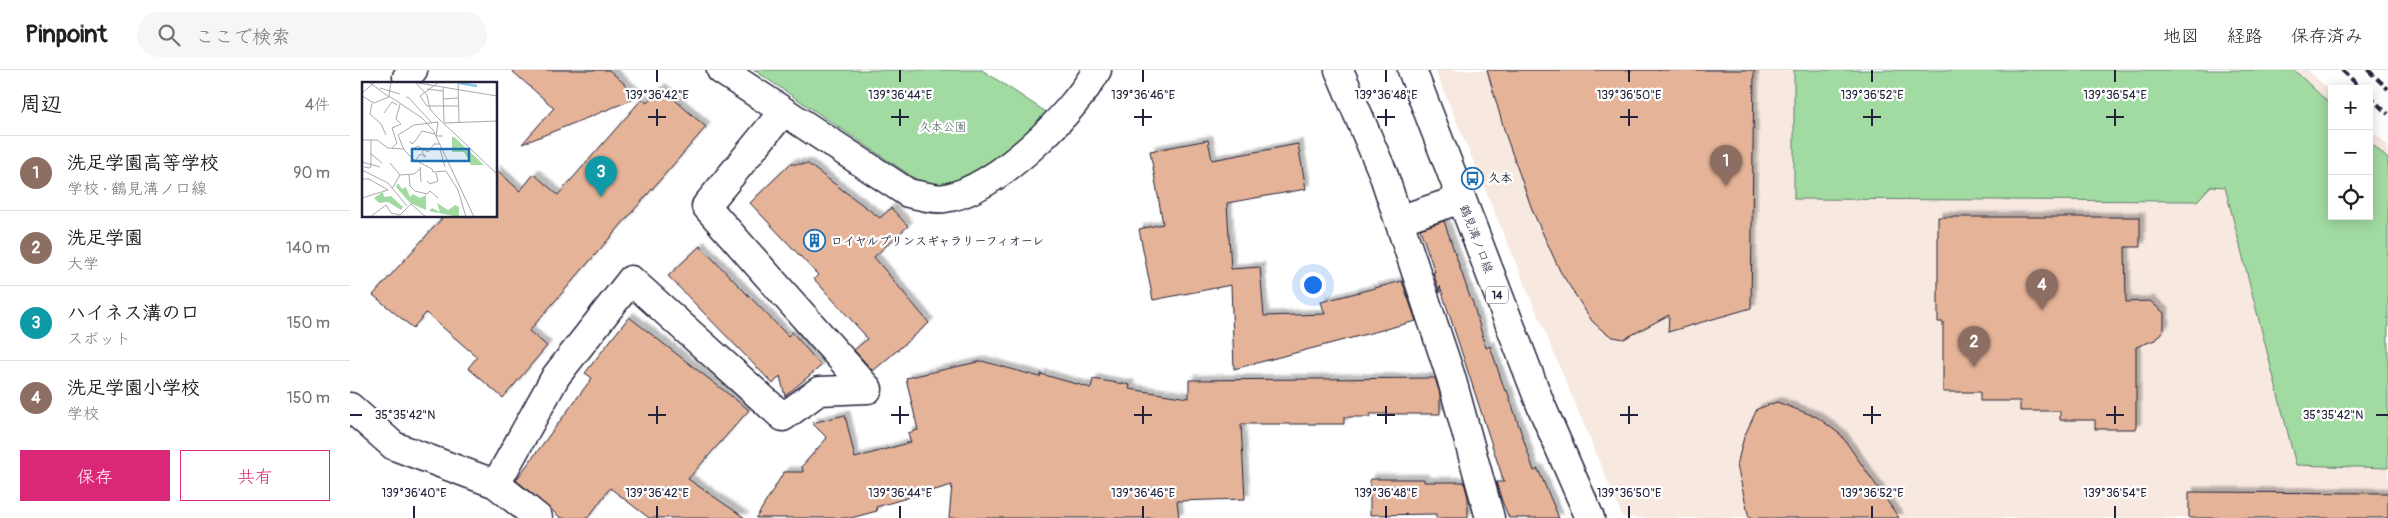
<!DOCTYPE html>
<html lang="ja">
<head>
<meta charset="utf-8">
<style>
  :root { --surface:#fff; --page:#f6f6f6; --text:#202124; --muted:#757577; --line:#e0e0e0; --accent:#db2777 }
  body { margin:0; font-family:Pangolin,"Klee One",sans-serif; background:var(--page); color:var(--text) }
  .controls { position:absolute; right:15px; top:15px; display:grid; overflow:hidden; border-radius:0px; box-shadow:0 2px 12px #0003 }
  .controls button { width:45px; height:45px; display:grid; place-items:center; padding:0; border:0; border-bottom:1px solid var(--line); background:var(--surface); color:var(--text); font:25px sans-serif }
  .you { position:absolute; left:962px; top:214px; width:18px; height:18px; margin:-12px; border:4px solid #fff; border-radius:50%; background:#1a73e8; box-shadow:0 0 0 8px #1a73e833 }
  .badge { display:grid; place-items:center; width:32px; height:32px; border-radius:50%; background:var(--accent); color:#fff; font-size:16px; font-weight:700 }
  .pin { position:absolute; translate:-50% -41px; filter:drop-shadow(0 1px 2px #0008) }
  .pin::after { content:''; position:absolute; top:26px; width:18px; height:15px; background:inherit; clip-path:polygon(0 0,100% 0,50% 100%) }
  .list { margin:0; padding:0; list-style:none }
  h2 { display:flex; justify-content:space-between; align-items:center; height:65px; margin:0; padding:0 20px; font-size:21px }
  h2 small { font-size:16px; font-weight:400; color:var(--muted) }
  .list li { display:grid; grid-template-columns:32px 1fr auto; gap:15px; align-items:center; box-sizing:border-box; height:75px; padding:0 20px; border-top:1px solid var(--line) }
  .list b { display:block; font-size:19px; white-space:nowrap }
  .list p { margin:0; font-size:16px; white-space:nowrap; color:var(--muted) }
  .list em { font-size:16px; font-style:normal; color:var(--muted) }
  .actions { display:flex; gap:10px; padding:15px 20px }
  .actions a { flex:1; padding:11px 0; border:1px solid var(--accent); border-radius:0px; text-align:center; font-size:18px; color:var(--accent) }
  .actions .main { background:var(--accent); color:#fff }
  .icon { flex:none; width:28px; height:28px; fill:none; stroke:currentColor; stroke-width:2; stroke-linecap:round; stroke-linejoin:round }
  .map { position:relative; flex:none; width:2038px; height:448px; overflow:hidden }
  header { display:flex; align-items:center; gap:30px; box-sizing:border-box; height:70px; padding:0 25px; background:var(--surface); border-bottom:1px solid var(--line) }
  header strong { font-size:24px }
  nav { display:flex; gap:28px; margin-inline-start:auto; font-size:18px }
  .search { width:350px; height:45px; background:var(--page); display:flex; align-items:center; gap:12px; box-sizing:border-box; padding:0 18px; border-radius:28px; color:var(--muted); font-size:19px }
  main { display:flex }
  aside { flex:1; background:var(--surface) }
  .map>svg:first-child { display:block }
  .built { fill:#f7e8e0 }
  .green { fill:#a1dba1; stroke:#627e6e }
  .building { fill:#e5b397; stroke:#22223b; filter:url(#shadow) }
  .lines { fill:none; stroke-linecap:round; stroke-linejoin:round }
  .minor-casing { stroke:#22223b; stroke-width:31 }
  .major-casing { stroke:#22223b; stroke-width:31 }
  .minor { stroke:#fff; stroke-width:28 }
  .major { stroke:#fff; stroke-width:28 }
  .rail { stroke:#22223b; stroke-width:4; stroke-dasharray:8 4; stroke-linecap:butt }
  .ticks { fill:none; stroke:#22223b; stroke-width:2 }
  .labels { text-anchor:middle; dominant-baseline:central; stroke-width:4.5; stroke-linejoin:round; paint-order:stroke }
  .shield { fill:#fff; stroke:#646476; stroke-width:1 }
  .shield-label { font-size:11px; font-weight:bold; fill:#22223b }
  .park-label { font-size:12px; fill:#485a5a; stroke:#fff }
  .poi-label { font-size:12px; font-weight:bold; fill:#22223b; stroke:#fff; text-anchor:start }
  .street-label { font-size:12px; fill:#22223b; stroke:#fff }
  .inset-river { fill:none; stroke:#8bc9eb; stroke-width:2.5 }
  .inset-road { fill:none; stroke:#a7a7b1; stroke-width:1 }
  .view { fill:#1f6fb2; fill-opacity:0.15; stroke:#1f6fb2; stroke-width:2.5 }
  .inset-edge { fill:none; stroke:#22223b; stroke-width:2.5 }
  .ticks-label { font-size:12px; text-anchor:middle; fill:#22223b; stroke:#fff; stroke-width:4.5; stroke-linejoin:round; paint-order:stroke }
</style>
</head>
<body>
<header>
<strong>Pinpoint</strong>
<div class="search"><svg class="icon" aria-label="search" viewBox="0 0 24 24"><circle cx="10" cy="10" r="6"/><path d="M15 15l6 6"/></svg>ここで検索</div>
<nav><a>地図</a><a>経路</a><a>保存済み</a></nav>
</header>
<main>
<aside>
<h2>周辺<small>4件</small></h2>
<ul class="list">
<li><span class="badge" style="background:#8d6e63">1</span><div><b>洗足学園高等学校</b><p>学校 · 鶴見溝ノ口線</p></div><em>90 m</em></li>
<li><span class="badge" style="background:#8d6e63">2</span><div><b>洗足学園</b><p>大学</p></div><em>140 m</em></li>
<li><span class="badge" style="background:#0f9aa8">3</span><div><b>ハイネス溝の口</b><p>スポット</p></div><em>150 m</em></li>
<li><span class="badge" style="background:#8d6e63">4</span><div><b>洗足学園小学校</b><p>学校</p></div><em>150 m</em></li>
</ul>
<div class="actions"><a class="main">保存</a><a>共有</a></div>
</aside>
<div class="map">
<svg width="2038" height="448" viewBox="0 0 2038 448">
  <defs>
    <filter id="shadow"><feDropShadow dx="4.5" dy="-4.5" stdDeviation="1" flood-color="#0004"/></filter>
  </defs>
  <rect width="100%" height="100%" fill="#fff"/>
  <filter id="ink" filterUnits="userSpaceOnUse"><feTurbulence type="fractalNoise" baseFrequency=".02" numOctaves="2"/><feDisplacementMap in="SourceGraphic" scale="10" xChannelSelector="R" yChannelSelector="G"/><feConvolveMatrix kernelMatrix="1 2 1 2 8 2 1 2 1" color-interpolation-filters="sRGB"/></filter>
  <g filter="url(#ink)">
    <path class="built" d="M 1085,0 L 1958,0 L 1982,23 L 1982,146 L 2019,146 L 2019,58 L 2038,76 L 2038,448 L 1273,448 Z"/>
    <g class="green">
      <path d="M 404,0 L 632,0 L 702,46 L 609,118 L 579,118 Z"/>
      <path d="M 1444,0 L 1944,0 L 1982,36 L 1982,146 L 2019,146 L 2019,71 L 2038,89 L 2038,398 L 1946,395 L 1875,117 L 1861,116 L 1847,131 L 1444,129 Z"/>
    </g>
    <g class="building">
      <path d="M 161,0 L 259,0 L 289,27 L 172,74 L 204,38 Z"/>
      <path d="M 1137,0 L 1404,0 L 1401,238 L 1318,262 L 1319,245 L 1274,269 L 1263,267 L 1253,261 L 1242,251 L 1210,201 L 1183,142 L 1156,66 Z"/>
      <path d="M 311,18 L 356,57 L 179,261 L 197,276 L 153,328 L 118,298 L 127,287 L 76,243 L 63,258 L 23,225 L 94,146 L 146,146 L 146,99 L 170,121 L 184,104 L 208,125 L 292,29 L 297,33 Z"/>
      <path d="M 858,70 L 862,90 L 948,74 L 956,119 L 877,133 L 881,199 L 910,197 L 914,246 L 975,244 L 971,232 L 1052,211 L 1066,251 L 884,299 L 881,215 L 803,230 L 789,159 L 813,154 L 800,81 Z"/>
      <path d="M 440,94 L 458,94 L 530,148 L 541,138 L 558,156 L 524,187 L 579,253 L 523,301 L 504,280 L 517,269 L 514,264 L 464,209 L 468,205 L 400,133 Z"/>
      <path d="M 1588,147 L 1790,147 L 1790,177 L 1775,177 L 1776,232 L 1800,231 L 1814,243 L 1814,259 L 1805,270 L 1786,277 L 1786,359 L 1745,359 L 1745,350 L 1710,350 L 1710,341 L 1670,341 L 1670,331 L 1630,331 L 1630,322 L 1593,322 L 1593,252 L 1588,252 Z"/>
      <path d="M 1094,151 L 1121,230 L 1122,230 L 1136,278 L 1140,276 L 1155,321 L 1157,320 L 1184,401 L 1188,399 L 1209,448 L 1159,448 L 1152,431 L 1146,412 L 1154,412 L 1090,216 L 1090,223 L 1083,202 L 1085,202 L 1070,159 Z"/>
      <path d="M 350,176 L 438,266 L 442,262 L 471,296 L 435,326 L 430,306 L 423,314 L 318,206 Z"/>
      <path d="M 279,247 L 399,340 L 338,409 L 395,448 L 299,448 L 260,418 L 238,448 L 211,448 L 166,410 L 242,308 L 235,303 Z"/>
      <path d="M 632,291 L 690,307 L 691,304 L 741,318 L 743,309 L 780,315 L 779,319 L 839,328 L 839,310 L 1085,308 L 1090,324 L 1090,344 L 1020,344 L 1020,347 L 994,347 L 994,354 L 891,354 L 895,429 L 827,431 L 829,448 L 599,448 L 602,415 L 526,437 L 527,441 L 501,448 L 406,448 L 434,402 L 453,402 L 452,396 L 477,368 L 462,353 L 495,345 L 505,388 L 561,372 L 558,363 L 568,360 L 556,308 Z"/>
      <path d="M 1427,332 L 1467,347 L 1491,365 L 1549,448 L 1399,448 L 1387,395 L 1394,367 L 1407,339 Z"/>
      <path d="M 1020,409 L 1074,409 L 1074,412 L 1114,412 L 1118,428 L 1118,448 L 1086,448 L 1086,444 L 1020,445 Z"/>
      <path d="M 1839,422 L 2038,423 L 2038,448 L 1839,448 Z"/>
    </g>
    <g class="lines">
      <defs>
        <g id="minor">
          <path d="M 371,0 L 558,123 C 569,125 584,130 595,128 C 645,121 724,43 747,0"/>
          <path d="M 989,0 L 1033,103 L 1101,307 L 1140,448"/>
          <path d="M 57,7 L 63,0"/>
          <path d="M 1049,150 L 1111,129"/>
          <path d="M 0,337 L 44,376 L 146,414 L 188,448"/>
          <path d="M 146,414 L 206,306 L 281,210 L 433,347 L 469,321 L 518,319 L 356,136 L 433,42"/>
        </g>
        <path id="major" d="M 1062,0 L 1190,333 L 1240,448"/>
      </defs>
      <use href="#minor" class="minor-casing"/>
      <use href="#major" class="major-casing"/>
      <use href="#minor" class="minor"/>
      <use href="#major" class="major"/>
      <g class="rail">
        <path d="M 1992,0 L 2012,19"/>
        <path d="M 2018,0 L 2038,19"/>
        <path d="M 2019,26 L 2038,44"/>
      </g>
    </g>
  </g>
  <path class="ticks" d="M 307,0 L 307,12M 550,0 L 550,12M 793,0 L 793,12M 1036,0 L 1036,12M 1279,0 L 1279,12M 1522,0 L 1522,12M 1765,0 L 1765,12M 307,39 L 307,56M 550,39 L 550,56M 793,39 L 793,56M 1036,39 L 1036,56M 1279,39 L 1279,56M 1522,39 L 1522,56M 1765,39 L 1765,56M 298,47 L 316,47M 541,47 L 559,47M 784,47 L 802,47M 1027,47 L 1045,47M 1270,47 L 1288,47M 1513,47 L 1531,47M 1756,47 L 1774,47M 307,336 L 307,354M 550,336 L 550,354M 793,336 L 793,354M 1036,336 L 1036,354M 1279,336 L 1279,354M 1522,336 L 1522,354M 1765,336 L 1765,354M 0,345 L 12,345M 298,345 L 316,345M 541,345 L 559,345M 784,345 L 802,345M 1027,345 L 1045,345M 1270,345 L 1288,345M 1513,345 L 1531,345M 1756,345 L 1774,345M 2026,345 L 2038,345M 64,436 L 64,448M 307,436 L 307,448M 550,436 L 550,448M 793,436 L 793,448M 1036,436 L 1036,448M 1279,436 L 1279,448M 1522,436 L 1522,448M 1765,436 L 1765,448"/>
  <defs>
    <symbol id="bus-ring" viewBox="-11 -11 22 22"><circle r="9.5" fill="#fff" stroke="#1f6fb2" stroke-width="1.5"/><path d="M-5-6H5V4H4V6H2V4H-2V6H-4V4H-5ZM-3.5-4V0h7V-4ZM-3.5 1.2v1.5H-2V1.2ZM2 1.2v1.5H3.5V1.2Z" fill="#1f6fb2"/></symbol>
    <symbol id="building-ring" viewBox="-11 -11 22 22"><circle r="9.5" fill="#fff" stroke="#1f6fb2" stroke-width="1.5"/><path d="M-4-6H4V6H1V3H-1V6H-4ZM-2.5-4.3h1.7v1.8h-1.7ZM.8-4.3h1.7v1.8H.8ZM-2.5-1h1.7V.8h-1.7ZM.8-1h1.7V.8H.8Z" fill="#1f6fb2"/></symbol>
  </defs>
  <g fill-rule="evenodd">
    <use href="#bus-ring" x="1110" y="96" width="25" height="25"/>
    <use href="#building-ring" x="452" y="158" width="25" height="25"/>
  </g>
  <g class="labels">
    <rect class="shield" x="1136" y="216.5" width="22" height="17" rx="4"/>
    <g class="shield-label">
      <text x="1147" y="225">14</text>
    </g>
    <g class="park-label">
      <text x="593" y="57">久本公園</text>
    </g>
    <g class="poi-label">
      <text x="1138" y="108">久本</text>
      <text x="481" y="171">ロイヤルプリンスギャラリーフィオーレ</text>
    </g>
    <g class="street-label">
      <text transform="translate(1126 169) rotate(69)">鶴見溝ノ口線</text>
    </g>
  </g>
  <g transform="translate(12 12)">
    <rect width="135" height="135" fill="#fff"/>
    <path d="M 90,55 L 92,55 L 122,83 L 109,83 L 102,70 L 90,70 ZM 36,101 L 40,107 L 44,105 L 48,115 L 51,112 L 58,116 L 64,113 L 64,128 L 48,121 L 34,105 ZM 21,110 L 22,115 L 29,114 L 41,125 L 39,128 L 26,120 L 17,121 L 12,116 ZM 75,121 L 86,128 L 93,123 L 97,125 L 97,135 L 67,129 L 70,126 L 78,130 Z" fill="#a1dba1"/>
    <path class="inset-river" d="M 97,1 L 115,4"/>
    <path class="inset-road" d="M 29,0 L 27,14 L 60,36 L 71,48 L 112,135M 53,0 L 65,13 L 68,27 L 75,35 L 135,92M 77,0 L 58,14 L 65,24 L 97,24M 96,0 L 97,40M 56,1 L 135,14M 18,6 L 38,12M 81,6 L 82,40M 65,7 L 81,9M 0,11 L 13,0M 0,14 L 12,21 L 27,15 L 7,0M 44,16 L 46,15 L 70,41M 81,17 L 96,16M 10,21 L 8,32 L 19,42 L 24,53M 22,31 L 30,20 L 35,23M 76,40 L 52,43 L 36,53 L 42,68 L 51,77 L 70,87 L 71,90 L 84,89M 76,40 L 74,54 L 81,54M 82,41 L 135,39M 0,58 L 15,58 L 26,66 L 41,67M 48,59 L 50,62 L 54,58 L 60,49 L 73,52M 30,66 L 35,61 L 30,46 L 39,42 L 34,37 L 38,22M 51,67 L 56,64 L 66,70 L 72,62 L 78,62M 78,67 L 83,85M 8,71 L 20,81M 54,78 L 58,72 L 64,75 L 60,70 L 62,68M 0,80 L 18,85M 28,81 L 38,93M 2,85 L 8,86 L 9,83 L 9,58M 58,85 L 59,100M 0,88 L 26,101 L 45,124M 84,89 L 96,108 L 104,135M 47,93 L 48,104 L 53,109 L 65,112 L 68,109 L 76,116M 0,97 L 7,97 L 26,108M 65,99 L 68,102 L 76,99 L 74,91M 30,107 L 38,93 L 52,92 L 59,86M 0,116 L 26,108M 8,135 L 24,123 L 29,131 L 38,133 L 49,122 L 64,135"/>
    <path class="view" d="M 50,67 L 107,67 L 107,79 L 50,79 Z"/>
    <rect width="135" height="135" class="inset-edge"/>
  </g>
  <g class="ticks-label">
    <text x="307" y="29">139°36'42"E</text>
    <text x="550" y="29">139°36'44"E</text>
    <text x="793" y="29">139°36'46"E</text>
    <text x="1036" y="29">139°36'48"E</text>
    <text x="1279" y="29">139°36'50"E</text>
    <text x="1522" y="29">139°36'52"E</text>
    <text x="1765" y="29">139°36'54"E</text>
    <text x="55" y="349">35°35'42"N</text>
    <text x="1983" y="349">35°35'42"N</text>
    <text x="64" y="427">139°36'40"E</text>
    <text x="307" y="427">139°36'42"E</text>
    <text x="550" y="427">139°36'44"E</text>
    <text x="793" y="427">139°36'46"E</text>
    <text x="1036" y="427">139°36'48"E</text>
    <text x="1279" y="427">139°36'50"E</text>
    <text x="1522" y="427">139°36'52"E</text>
    <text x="1765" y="427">139°36'54"E</text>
  </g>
</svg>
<div class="controls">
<button>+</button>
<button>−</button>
<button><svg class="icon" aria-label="locate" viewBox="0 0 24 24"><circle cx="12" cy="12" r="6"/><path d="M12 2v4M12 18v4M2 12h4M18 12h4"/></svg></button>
</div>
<div class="you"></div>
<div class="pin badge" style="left:1376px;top:116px;background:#8d6e63">1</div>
<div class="pin badge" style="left:1624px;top:297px;background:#8d6e63">2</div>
<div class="pin badge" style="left:251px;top:127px;background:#0f9aa8">3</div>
<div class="pin badge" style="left:1692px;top:240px;background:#8d6e63">4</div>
</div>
</main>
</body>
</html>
